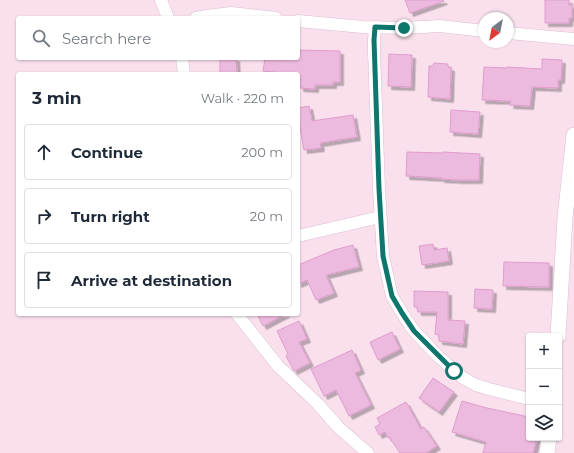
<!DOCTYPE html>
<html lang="en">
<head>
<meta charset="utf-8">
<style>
  :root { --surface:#fff; --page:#f6f6f7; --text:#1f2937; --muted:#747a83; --line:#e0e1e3 }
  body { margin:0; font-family:Montserrat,sans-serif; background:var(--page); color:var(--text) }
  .controls { position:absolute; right:12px; bottom:12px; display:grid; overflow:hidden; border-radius:4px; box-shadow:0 1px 3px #0004 }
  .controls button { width:36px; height:36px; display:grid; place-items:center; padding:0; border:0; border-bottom:1px solid var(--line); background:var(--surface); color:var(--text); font:20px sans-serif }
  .compass { position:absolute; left:478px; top:12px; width:36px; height:36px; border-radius:50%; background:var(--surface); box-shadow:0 1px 3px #0004; rotate:212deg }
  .stop { position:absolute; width:12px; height:12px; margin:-9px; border:3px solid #0f766e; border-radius:50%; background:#fff }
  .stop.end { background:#0f766e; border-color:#fff; box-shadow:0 1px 4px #0008 }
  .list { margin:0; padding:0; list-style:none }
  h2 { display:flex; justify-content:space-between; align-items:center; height:52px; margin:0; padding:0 16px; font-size:17px }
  h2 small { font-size:13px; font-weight:400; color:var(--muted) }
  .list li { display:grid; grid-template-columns:26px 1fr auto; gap:12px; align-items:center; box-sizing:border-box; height:56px; margin:0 8px 8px; padding:0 8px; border:1px solid var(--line); border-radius:4px }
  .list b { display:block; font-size:15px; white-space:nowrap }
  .list em { font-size:13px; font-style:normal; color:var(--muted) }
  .icon { flex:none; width:22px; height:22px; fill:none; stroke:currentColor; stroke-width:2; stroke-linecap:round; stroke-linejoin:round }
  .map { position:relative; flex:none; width:574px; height:453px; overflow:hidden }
  .search { position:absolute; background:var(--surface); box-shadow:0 1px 3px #0004; left:16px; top:16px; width:284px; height:44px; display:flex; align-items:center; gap:10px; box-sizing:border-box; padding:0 14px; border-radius:4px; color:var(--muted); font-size:15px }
  .panel { position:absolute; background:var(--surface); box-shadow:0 1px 3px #0004; left:16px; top:72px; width:284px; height:244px; border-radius:4px }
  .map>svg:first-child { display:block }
  .building { fill:#edbadf; stroke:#df9ccd; filter:url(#shadow) }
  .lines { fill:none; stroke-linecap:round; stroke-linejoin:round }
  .minor-casing { stroke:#ddbdd2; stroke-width:13 }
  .tertiary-casing { stroke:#ddbdd2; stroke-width:16 }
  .minor { stroke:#fff; stroke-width:12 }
  .tertiary { stroke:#fff; stroke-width:15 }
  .route { stroke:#0f766e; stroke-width:5 }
</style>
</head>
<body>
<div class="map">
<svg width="574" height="453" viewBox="0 0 574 453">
  <defs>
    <filter id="shadow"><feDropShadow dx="3.5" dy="3.5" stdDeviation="0" flood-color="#0004"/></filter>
  </defs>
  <rect width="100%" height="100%" fill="#fae0ed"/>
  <g class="building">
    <path d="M 405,0 L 443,0 L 444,1 L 410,13 Z"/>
    <path d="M 545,0 L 569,0 L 569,5 L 572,5 L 572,18 L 569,18 L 569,23 L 545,23 Z"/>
    <path d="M 300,50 L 340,51 L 340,82 L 333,82 L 333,85 L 315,85 L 315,89 L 300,88 L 300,75 L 263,71 L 265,58 L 300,58 Z"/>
    <path d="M 389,54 L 412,55 L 411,87 L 388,86 Z"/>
    <path d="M 220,58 L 236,58 L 237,74 L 220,74 Z"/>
    <path d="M 542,59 L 562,60 L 561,80 L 558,80 L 558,88 L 532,87 L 530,106 L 510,105 L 511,101 L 482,100 L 484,67 L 507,68 L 507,67 L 542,69 Z"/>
    <path d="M 434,63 L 448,64 L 448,67 L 451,68 L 450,99 L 428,97 L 429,66 L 433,66 Z"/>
    <path d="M 309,106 L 312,121 L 353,115 L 357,137 L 320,143 L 321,148 L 304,150 L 298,116 L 298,108 Z"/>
    <path d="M 451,110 L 480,112 L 478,134 L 450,132 Z"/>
    <path d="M 407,152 L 443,153 L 443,152 L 480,154 L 479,180 L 459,180 L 441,179 L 442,178 L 406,176 Z"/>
    <path d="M 433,244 L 434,250 L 447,248 L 449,261 L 422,265 L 419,246 Z"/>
    <path d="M 353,245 L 359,267 L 326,275 L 334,293 L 316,300 L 307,280 L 298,284 L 298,265 L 334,250 Z"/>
    <path d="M 504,262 L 549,263 L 549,287 L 503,286 Z"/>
    <path d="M 475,289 L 493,290 L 492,309 L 474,308 Z"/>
    <path d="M 414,291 L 448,292 L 448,320 L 465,321 L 463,344 L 439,341 L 439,335 L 435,334 L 437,312 L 418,312 L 417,307 L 414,307 Z"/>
    <path d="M 257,314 L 286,314 L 263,326 Z"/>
    <path d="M 299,321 L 307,339 L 299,342 L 310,363 L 294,371 L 286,356 L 288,354 L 277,331 Z"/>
    <path d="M 392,332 L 400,349 L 378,360 L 370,342 Z"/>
    <path d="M 352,350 L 361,370 L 355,373 L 371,405 L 349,416 L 336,390 L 324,396 L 311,369 Z"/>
    <path d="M 433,378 L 454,392 L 439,412 L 419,398 Z"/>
    <path d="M 462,401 L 487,408 L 529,417 L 529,438 L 537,438 L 533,453 L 483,453 L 486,442 L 452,432 Z"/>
    <path d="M 406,402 L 421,429 L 424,427 L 437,446 L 426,453 L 400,453 L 389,437 L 388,438 L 385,432 L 379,435 L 375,427 L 380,424 L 377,418 Z"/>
  </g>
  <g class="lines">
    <defs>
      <g id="minor">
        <path d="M 161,0 L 168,18"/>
        <path d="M 196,18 L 207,16 L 231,13 L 276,18"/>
        <path d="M 298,21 L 363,27 L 404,28 L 440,26 L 484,31"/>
        <path d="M 375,27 L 374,40 L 374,51 L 379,189 L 383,256 L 392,296 L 402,313 L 414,331 L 439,357 L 463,378 L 476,385 L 489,389 L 529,399"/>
        <path d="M 508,33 L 574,39"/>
        <path d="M 182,58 L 184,74"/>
        <path d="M 298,236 L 380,217"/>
        <path d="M 237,314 L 278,366 L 318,404 L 339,428 L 368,453"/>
      </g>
      <g id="tertiary">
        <path d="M 558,336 L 565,218 L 574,135"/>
        <path d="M 547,453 L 549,438"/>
      </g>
    </defs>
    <use href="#minor" class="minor-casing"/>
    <use href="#tertiary" class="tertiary-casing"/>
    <use href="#minor" class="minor"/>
    <use href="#tertiary" class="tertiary"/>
  </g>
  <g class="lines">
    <path class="route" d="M 404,28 L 375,27 L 374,40 L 379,189 L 383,256 L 392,296 L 402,313 L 414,331 L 454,371"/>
  </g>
</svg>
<div class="controls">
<button>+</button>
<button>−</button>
<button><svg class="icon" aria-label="layers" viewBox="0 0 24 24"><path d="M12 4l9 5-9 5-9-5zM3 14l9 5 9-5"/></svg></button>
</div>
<svg class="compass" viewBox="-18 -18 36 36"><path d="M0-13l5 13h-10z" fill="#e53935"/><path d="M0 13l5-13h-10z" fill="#747a83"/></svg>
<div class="stop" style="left:454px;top:371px"></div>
<div class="stop end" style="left:404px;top:28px"></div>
<div class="search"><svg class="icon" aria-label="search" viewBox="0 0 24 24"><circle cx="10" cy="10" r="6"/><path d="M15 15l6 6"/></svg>Search here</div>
<section class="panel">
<h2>3 min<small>Walk · 220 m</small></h2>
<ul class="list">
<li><svg class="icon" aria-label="ahead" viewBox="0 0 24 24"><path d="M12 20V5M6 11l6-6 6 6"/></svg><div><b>Continue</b></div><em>200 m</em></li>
<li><svg class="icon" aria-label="right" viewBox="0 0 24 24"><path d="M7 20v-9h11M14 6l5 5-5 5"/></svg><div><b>Turn right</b></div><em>20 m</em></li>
<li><svg class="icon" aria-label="arrive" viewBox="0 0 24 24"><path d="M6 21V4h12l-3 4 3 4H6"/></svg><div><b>Arrive at destination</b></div></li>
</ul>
</section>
</div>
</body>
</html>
